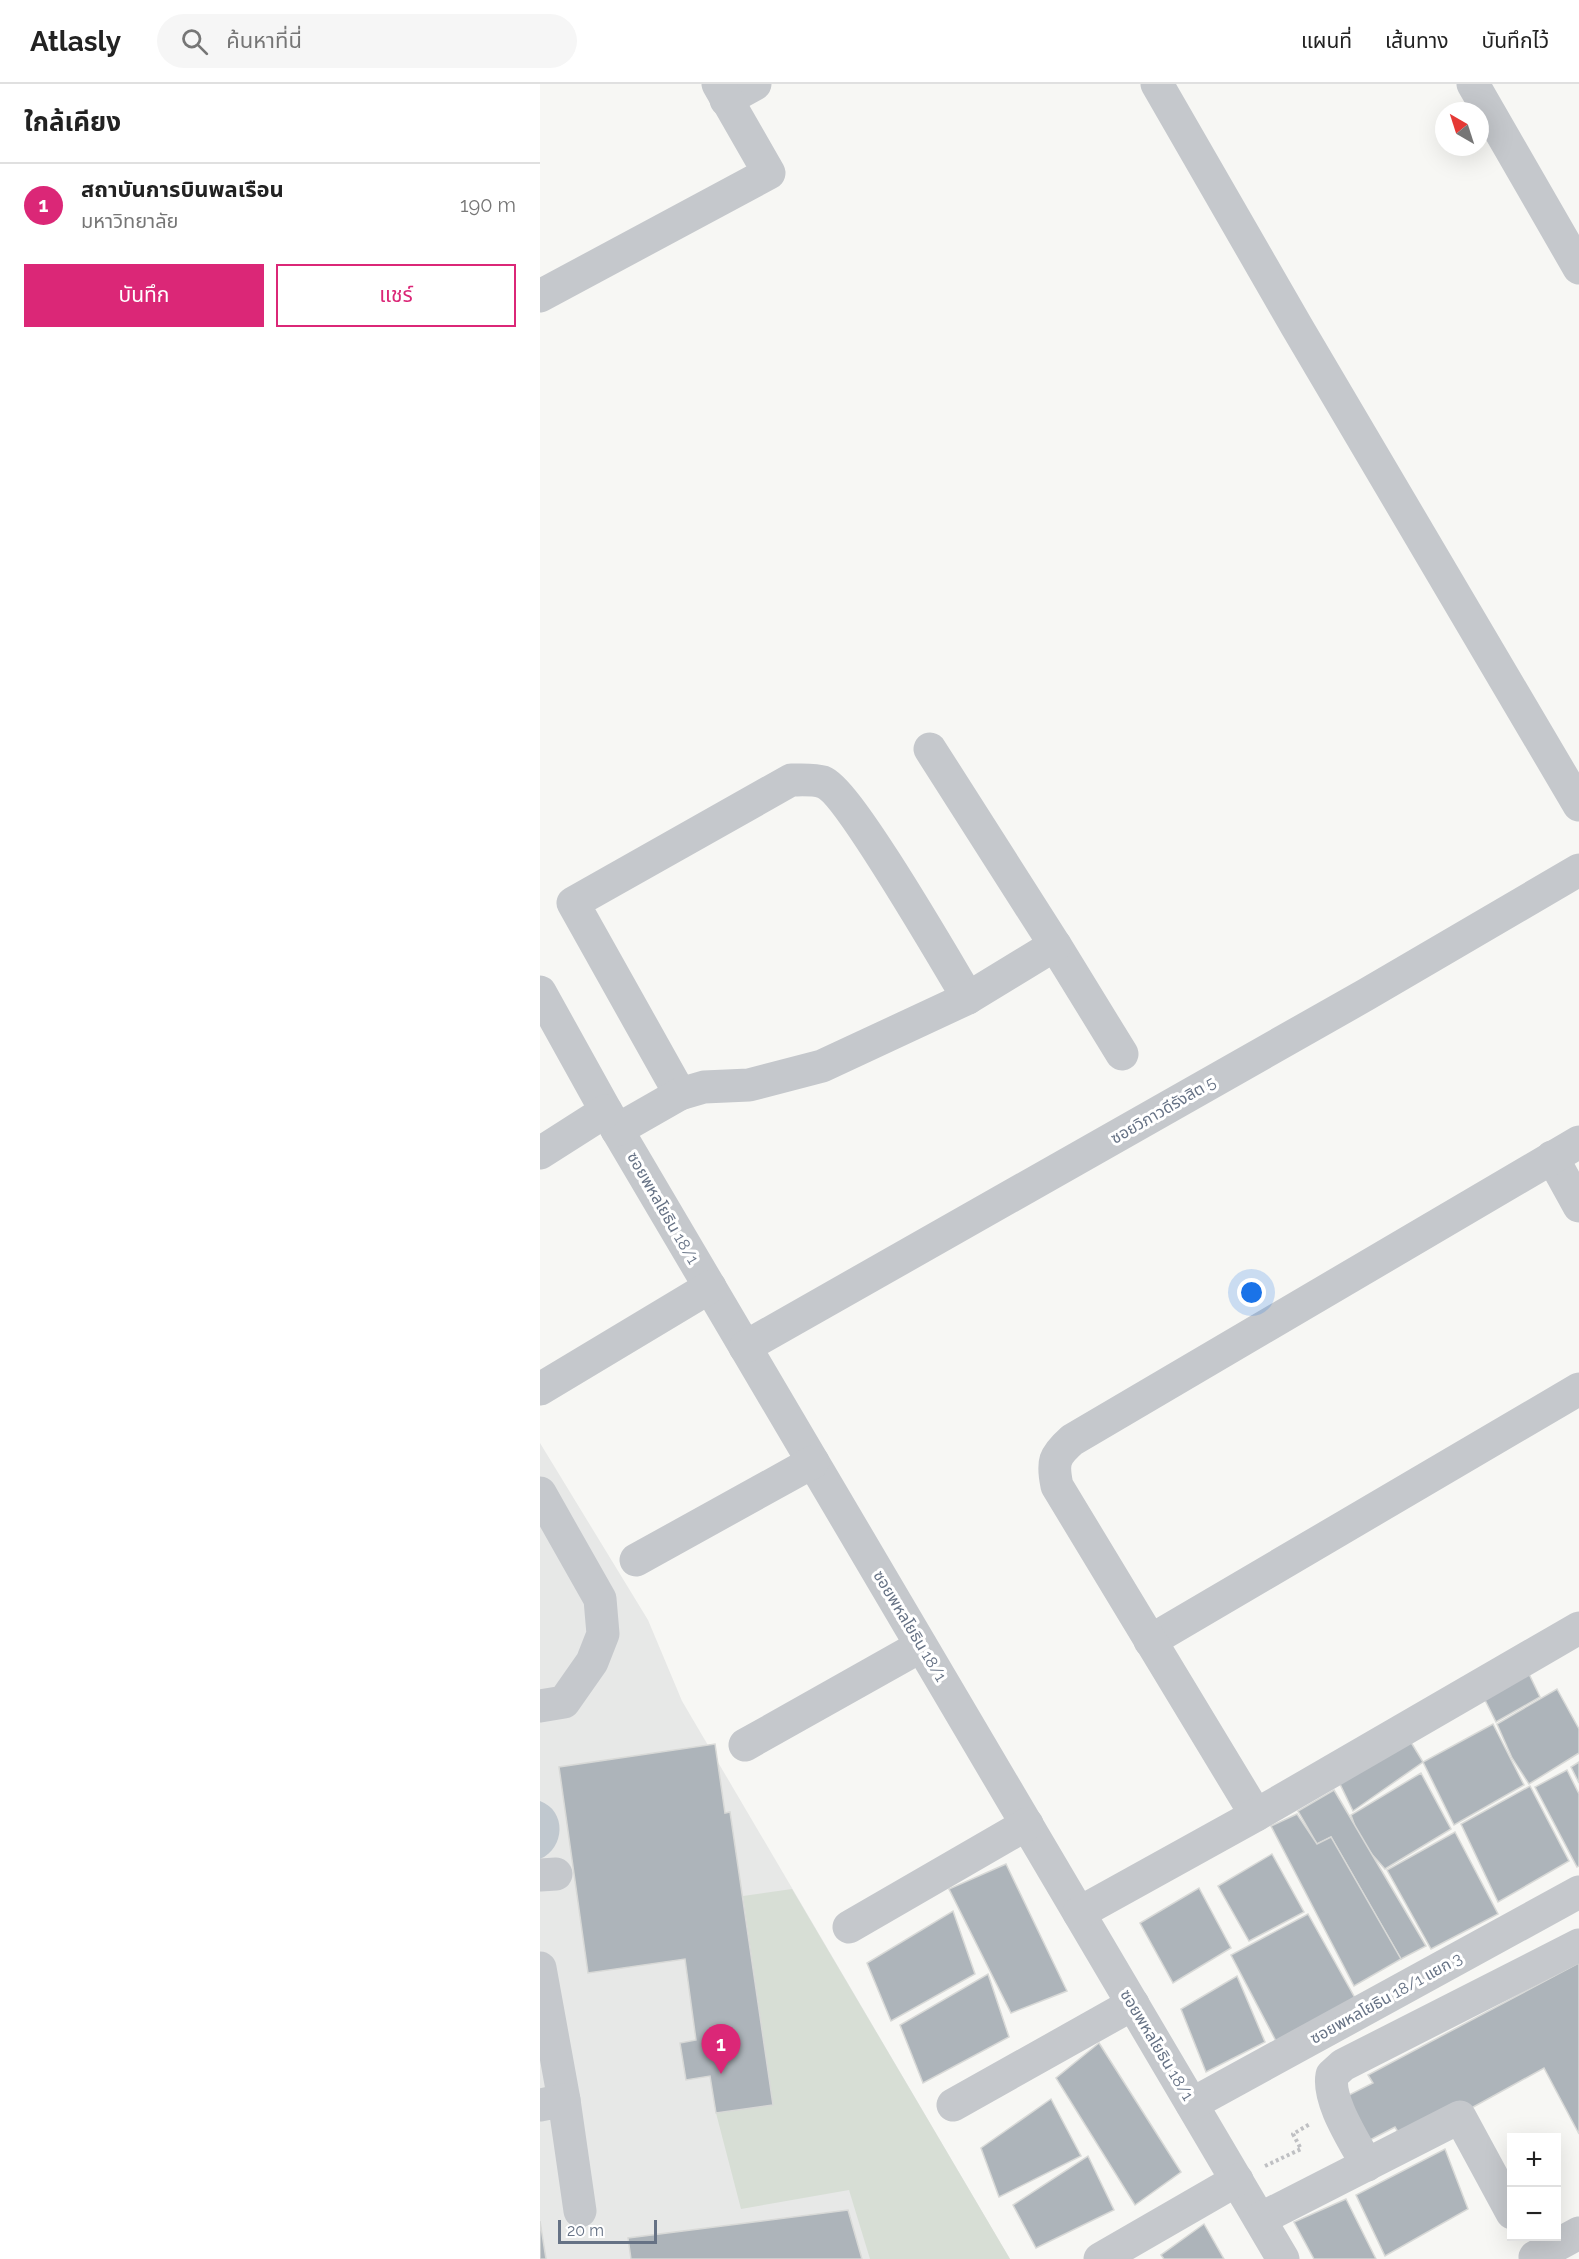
<!DOCTYPE html>
<html lang="th">
<head>
<meta charset="utf-8">
<style>
  :root { --surface:#fff; --page:#f6f6f6; --text:#222; --muted:#767676; --line:#e0e0e0; --accent:#db2777 }
  body { margin:0; font-family:Raleway,"Noto Sans Thai",sans-serif; background:var(--page); color:var(--text) }
  .controls { position:absolute; right:18px; bottom:18px; display:grid; overflow:hidden; border-radius:0px; box-shadow:0 6px 24px #0002 }
  .controls button { width:54px; height:54px; display:grid; place-items:center; padding:0; border:0; border-bottom:2px solid var(--line); background:var(--surface); color:var(--text); font:30px sans-serif }
  .compass { position:absolute; left:895px; top:18px; width:54px; height:54px; border-radius:50%; background:var(--surface); box-shadow:0 6px 24px #0002; rotate:321deg }
  .scale { position:absolute; left:18px; bottom:15px; width:99px; box-sizing:border-box; padding-left:6px; border:3px solid #667285; border-top:0; font-size:16px; line-height:21px; white-space:nowrap; color:#667285; -webkit-text-stroke:4px #fff; paint-order:stroke }
  .you { position:absolute; left:712px; top:1209px; width:21px; height:21px; margin:-15px; border:4px solid #fff; border-radius:50%; background:#1a73e8; box-shadow:0 0 0 9px #1a73e833 }
  .badge { display:grid; place-items:center; width:39px; height:39px; border-radius:50%; background:var(--accent); color:#fff; font-size:20px; font-weight:700 }
  .pin { position:absolute; translate:-50% -50px; filter:drop-shadow(0 2px 3px #0008) }
  .pin::after { content:''; position:absolute; top:32px; width:21px; height:18px; background:inherit; clip-path:polygon(0 0,100% 0,50% 100%) }
  .list { margin:0; padding:0; list-style:none }
  h2 { display:flex; justify-content:space-between; align-items:center; height:78px; margin:0; padding:0 24px; font-size:26px }
  h2 small { font-size:20px; font-weight:400; color:var(--muted) }
  .list li { display:grid; grid-template-columns:39px 1fr auto; gap:18px; align-items:center; box-sizing:border-box; height:84px; padding:0 24px; border-top:2px solid var(--line) }
  .list b { display:block; font-size:22px; white-space:nowrap }
  .list p { margin:0; font-size:20px; white-space:nowrap; color:var(--muted) }
  .list em { font-size:20px; font-style:normal; color:var(--muted) }
  .actions { display:flex; gap:12px; padding:18px 24px }
  .actions a { flex:1; padding:14px 0; border:2px solid var(--accent); border-radius:0px; text-align:center; font-size:21px; color:var(--accent) }
  .actions .main { background:var(--accent); color:#fff }
  .icon { flex:none; width:33px; height:33px; fill:none; stroke:currentColor; stroke-width:2; stroke-linecap:round; stroke-linejoin:round }
  .map { position:relative; flex:none; width:1039px; height:2175px; overflow:hidden }
  header { display:flex; align-items:center; gap:36px; box-sizing:border-box; height:84px; padding:0 30px; background:var(--surface); border-bottom:2px solid var(--line) }
  header strong { font-size:28px }
  nav { display:flex; gap:33px; margin-inline-start:auto; font-size:21px }
  .search { width:420px; height:54px; background:var(--page); display:flex; align-items:center; gap:15px; box-sizing:border-box; padding:0 21px; border-radius:33px; color:var(--muted); font-size:22px }
  main { display:flex }
  aside { flex:1; background:var(--surface) }
  .map>svg:first-child { display:block }
  .built { fill:#e7e8e7 }
  .green { fill:#d7ded5 }
  .water { fill:#c0c8cf }
  .building { fill:#adb4ba; stroke:#d8d9d7; stroke-width:1.5 }
  .lines { fill:none; stroke-linecap:round; stroke-linejoin:round }
  .path { stroke:#bfc0c3; stroke-width:4; stroke-dasharray:3 3; stroke-linecap:butt }
  .minor { stroke:#c5c8cc; stroke-width:33 }
  .labels { text-anchor:middle; dominant-baseline:central; stroke-width:6; stroke-linejoin:round; paint-order:stroke }
  .street-label { font-size:16px; fill:#667285; stroke:#fff }
</style>
</head>
<body>
<header>
<strong>Atlasly</strong>
<div class="search"><svg class="icon" aria-label="search" viewBox="0 0 24 24"><circle cx="10" cy="10" r="6"/><path d="M15 15l6 6"/></svg>ค้นหาที่นี่</div>
<nav><a>แผนที่</a><a>เส้นทาง</a><a>บันทึกไว้</a></nav>
</header>
<main>
<aside>
<h2>ใกล้เคียง<small></small></h2>
<ul class="list">
<li><span class="badge">1</span><div><b>สถาบันการบินพลเรือน</b><p>มหาวิทยาลัย</p></div><em>190 m</em></li>
</ul>
<div class="actions"><a class="main">บันทึก</a><a>แชร์</a></div>
</aside>
<div class="map">
<svg width="1039" height="2175" viewBox="0 0 1039 2175">
  <rect width="100%" height="100%" fill="#f7f7f4"/>
  <path class="built" d="M 0,1359 L 108,1536 L 142,1617 L 470,2175 L 0,2175 Z"/>
  <path class="green" d="M 252,1805 L 470,2175 L 330,2175 L 309,2106 L 201,2125 L 176,2029 L 233,2021 L 203,1812 Z"/>
  <path class="water" d="M 0,1717 C 27,1727 25,1764 0,1775 Z"/>
  <g class="building">
    <path d="M 988,1588 L 1000,1613 L 956,1638 L 943,1612 Z"/>
    <path d="M 1017,1605 L 1039,1645 L 1039,1669 L 989,1700 L 972,1674 L 957,1640 Z"/>
    <path d="M 953,1640 L 984,1701 L 914,1741 L 883,1678 Z"/>
    <path d="M 869,1655 L 883,1678 L 813,1727 L 799,1698 Z"/>
    <path d="M 175,1660 L 185,1729 L 190,1728 L 233,2021 L 176,2029 L 170,1992 L 146,1996 L 140,1959 L 156,1956 L 145,1875 L 48,1889 L 19,1683 Z"/>
    <path d="M 1039,1678 L 1039,1699 L 1031,1683 Z"/>
    <path d="M 1027,1686 L 1039,1710 L 1039,1782 L 1037,1783 L 995,1703 Z"/>
    <path d="M 881,1689 L 911,1745 L 845,1785 L 820,1757 L 811,1731 Z"/>
    <path d="M 990,1702 L 1029,1777 L 958,1818 L 921,1740 Z"/>
    <path d="M 794,1706 L 886,1862 L 861,1875 L 791,1753 L 777,1760 L 758,1727 Z"/>
    <path d="M 757,1730 L 777,1760 L 791,1753 L 861,1875 L 814,1902 L 731,1742 Z"/>
    <path d="M 915,1748 L 958,1830 L 891,1865 L 847,1786 Z"/>
    <path d="M 732,1770 L 764,1828 L 709,1857 L 678,1802 Z"/>
    <path d="M 466,1780 L 527,1907 L 471,1929 L 409,1805 Z"/>
    <path d="M 659,1804 L 691,1864 L 633,1899 L 600,1839 Z"/>
    <path d="M 413,1827 L 435,1890 L 351,1937 L 327,1879 Z"/>
    <path d="M 768,1830 L 815,1914 L 737,1959 L 691,1871 Z"/>
    <path d="M 1039,1879 L 1039,2050 L 1004,1984 L 926,2027 L 860,2051 L 855,2043 L 830,2056 L 807,2012 L 833,1999 L 828,1991 Z"/>
    <path d="M 448,1890 L 469,1953 L 383,1999 L 360,1941 Z"/>
    <path d="M 697,1892 L 725,1958 L 666,1988 L 641,1925 Z"/>
    <path d="M 559,1959 L 641,2088 L 595,2121 L 516,1994 Z"/>
    <path d="M 511,2015 L 541,2072 L 459,2113 L 441,2064 Z"/>
    <path d="M 905,2065 L 928,2125 L 845,2172 L 816,2111 Z"/>
    <path d="M 548,2072 L 574,2126 L 496,2164 L 473,2121 Z"/>
    <path d="M 806,2115 L 836,2175 L 774,2175 L 754,2138 Z"/>
    <path d="M 308,2126 L 322,2175 L 91,2175 L 88,2154 Z"/>
    <path d="M 0,2137 L 6,2175 L 0,2175 Z"/>
    <path d="M 664,2140 L 684,2175 L 624,2175 L 621,2171 Z"/>
  </g>
  <g class="lines">
    <path class="path" d="M 725,2082 L 761,2065 L 753,2050 L 770,2040"/>
    <g class="minor">
      <path d="M 617,0 L 757,243 L 1039,721"/>
      <path d="M 933,0 L 1039,184"/>
      <path d="M 186,16 L 215,0"/>
      <path d="M 0,212 L 229,89 L 178,0"/>
      <path d="M 515,861 L 582,970"/>
      <path d="M 0,908 L 66,1027 L 743,2175"/>
      <path d="M 140,1010 L 33,819 L 251,696 C 261,696 274,695 283,698 C 308,707 408,881 428,914"/>
      <path d="M 77,1046 L 140,1010 L 164,1003 L 209,1001 L 282,982 L 428,914 L 515,861 L 390,665"/>
      <path d="M 0,1069 L 66,1027"/>
      <path d="M 1012,1073 L 1039,1122"/>
      <path d="M 205,1263 L 827,910 L 1039,786"/>
      <path d="M 0,1305 L 170,1203"/>
      <path d="M 0,1409 L 60,1515 L 63,1550 L 52,1578 L 24,1618 L 0,1622"/>
      <path d="M 96,1476 L 273,1378"/>
      <path d="M 610,1557 L 1039,1305"/>
      <path d="M 205,1661 L 381,1562"/>
      <path d="M 716,1731 L 517,1402 C 512,1378 514,1372 532,1356 L 1039,1058"/>
      <path d="M 0,1791 L 16,1790"/>
      <path d="M 539,1829 L 716,1731 L 1039,1544"/>
      <path d="M 309,1843 L 487,1740"/>
      <path d="M 0,1884 L 24,2016"/>
      <path d="M 652,2020 L 1039,1808"/>
      <path d="M 0,2021 L 24,2016 L 40,2127"/>
      <path d="M 413,2021 L 593,1920"/>
      <path d="M 827,2081 C 815,2058 787,2017 792,1991 L 803,1981 L 1039,1861"/>
      <path d="M 720,2135 L 920,2033 L 972,2129"/>
      <path d="M 995,2173 L 1039,2149"/>
      <path d="M 560,2175 L 697,2096"/>
    </g>
  </g>
  <g class="labels">
    <g class="street-label">
      <text transform="translate(623 1026) rotate(-30)">ซอยวิภาวดีรังสิต 5</text>
      <text transform="translate(123 1124) rotate(60)">ซอยพหลโยธิน 18/1</text>
      <text transform="translate(370 1542) rotate(59)">ซอยพหลโยธิน 18/1</text>
      <text transform="translate(846 1914) rotate(-29)">ซอยพหลโยธิน 18/1 แยก 3</text>
      <text transform="translate(617 1961) rotate(59)">ซอยพหลโยธิน 18/1</text>
    </g>
  </g>
</svg>
<div class="controls">
<button>+</button>
<button>−</button>
</div>
<svg class="compass" viewBox="-18 -18 36 36"><path d="M0-13l5 13h-10z" fill="#e53935"/><path d="M0 13l5-13h-10z" fill="#767676"/></svg>
<div class="scale">20 m</div>
<div class="you"></div>
<div class="pin badge" style="left:181px;top:1990px">1</div>
</div>
</main>
</body>
</html>
